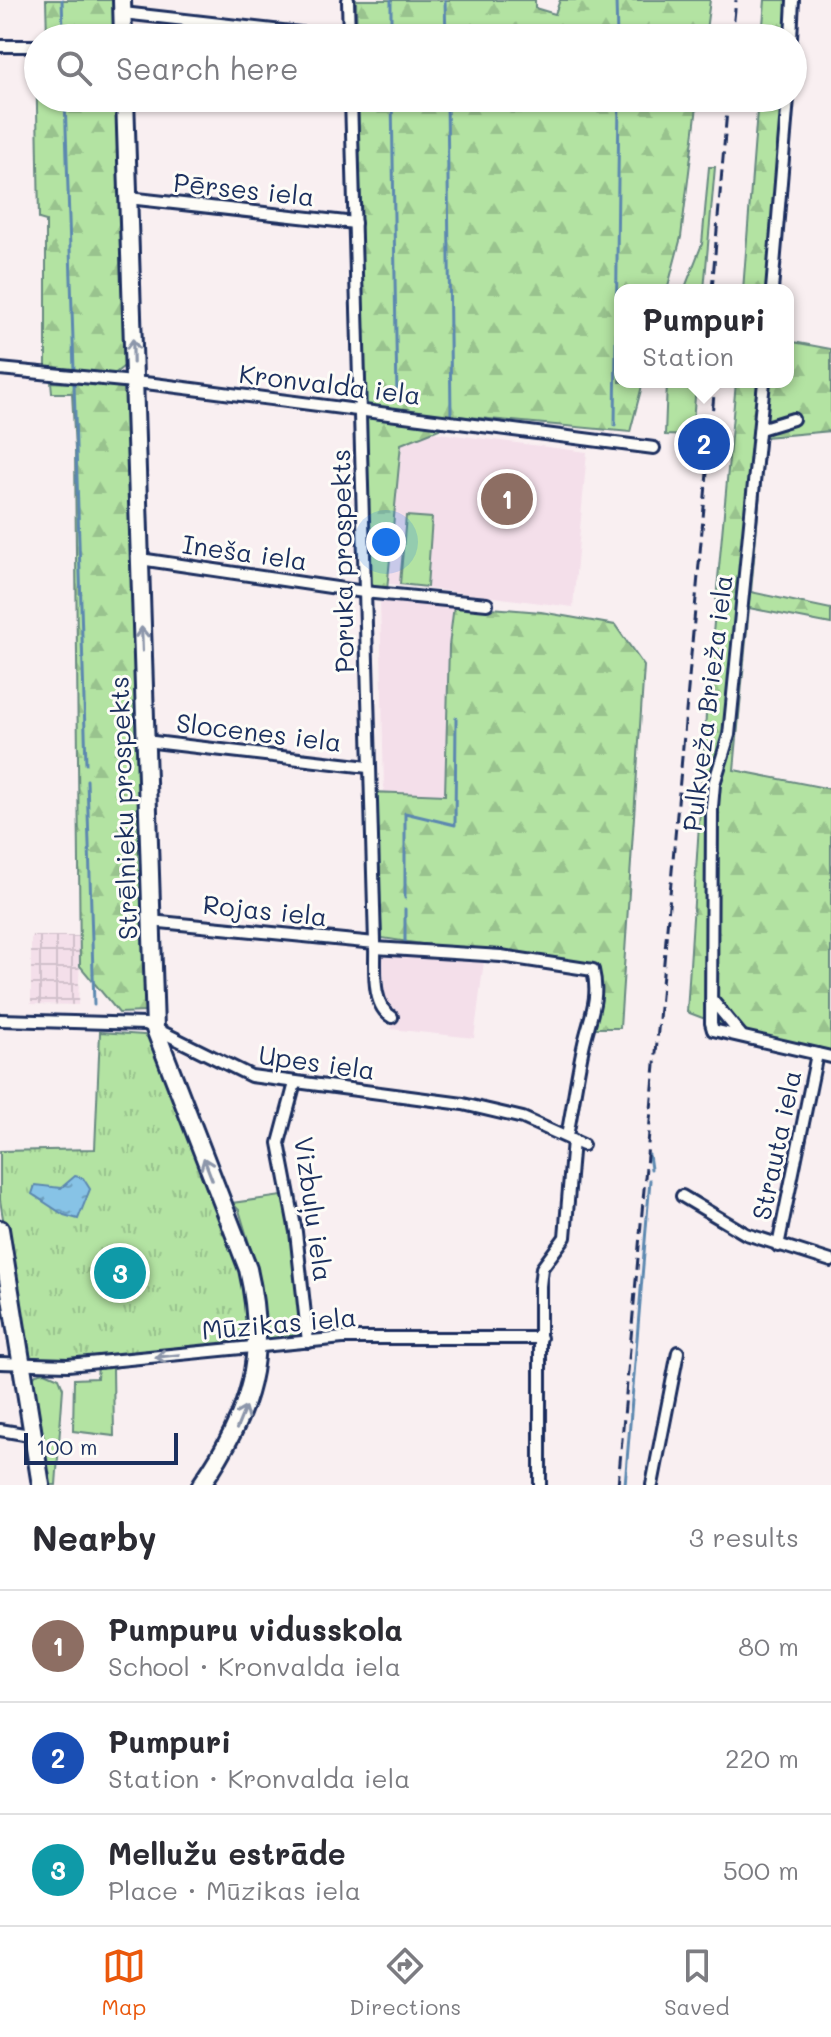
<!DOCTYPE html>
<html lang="en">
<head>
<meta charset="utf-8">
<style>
  :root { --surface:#fff; --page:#f2f2f3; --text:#2b2b33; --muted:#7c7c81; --line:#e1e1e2; --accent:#ea580c }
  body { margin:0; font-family:Mali,sans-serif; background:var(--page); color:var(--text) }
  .scale { position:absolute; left:24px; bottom:20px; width:154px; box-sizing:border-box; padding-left:8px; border:4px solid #1b2f5e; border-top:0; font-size:22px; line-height:28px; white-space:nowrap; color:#1b2f5e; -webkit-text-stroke:6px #fdfcf7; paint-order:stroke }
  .you { position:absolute; left:386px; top:542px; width:28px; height:28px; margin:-20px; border:6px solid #fff; border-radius:50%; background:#1a73e8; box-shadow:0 0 0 12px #1a73e833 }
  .badge { display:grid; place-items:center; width:52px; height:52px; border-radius:50%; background:var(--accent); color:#fff; font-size:26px; font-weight:700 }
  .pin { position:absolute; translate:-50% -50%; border:4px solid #fff; box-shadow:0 2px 8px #0006 }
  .popup { position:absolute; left:614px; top:284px; width:180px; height:104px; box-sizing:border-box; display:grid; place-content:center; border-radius:16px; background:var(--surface); filter:drop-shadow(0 2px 6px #0005); font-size:26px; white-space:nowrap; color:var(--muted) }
  .popup b { font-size:30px; color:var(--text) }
  .popup::after { content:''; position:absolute; left:50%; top:100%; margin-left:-16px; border:16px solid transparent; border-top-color:var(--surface) }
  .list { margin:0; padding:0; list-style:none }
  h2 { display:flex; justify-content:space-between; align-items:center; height:104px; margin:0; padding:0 32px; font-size:34px }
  h2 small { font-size:26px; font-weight:400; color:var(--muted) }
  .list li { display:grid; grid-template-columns:52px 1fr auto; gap:24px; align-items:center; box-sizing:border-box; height:112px; padding:0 32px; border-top:2px solid var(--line) }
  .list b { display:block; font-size:30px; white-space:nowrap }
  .list p { margin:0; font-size:26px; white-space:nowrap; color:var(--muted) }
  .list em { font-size:26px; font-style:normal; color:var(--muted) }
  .icon { flex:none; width:44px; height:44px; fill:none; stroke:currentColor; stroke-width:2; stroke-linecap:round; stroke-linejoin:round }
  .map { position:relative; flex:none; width:831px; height:1485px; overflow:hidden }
  .search { position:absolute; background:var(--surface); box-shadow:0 2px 6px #0004; left:24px; right:24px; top:24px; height:88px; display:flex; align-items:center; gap:20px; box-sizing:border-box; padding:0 28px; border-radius:44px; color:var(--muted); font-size:30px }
  .sheet { height:440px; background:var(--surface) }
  nav { display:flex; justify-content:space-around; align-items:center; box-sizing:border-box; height:112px; border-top:2px solid var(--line); background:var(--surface); font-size:22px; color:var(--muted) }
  nav a { display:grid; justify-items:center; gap:4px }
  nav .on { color:var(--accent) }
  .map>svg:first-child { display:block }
  .built { fill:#f4dfea }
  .industrial { fill:url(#industrial-grid) }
  .green { fill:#b3e3a2; stroke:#678980; stroke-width:2 }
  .forest { fill:url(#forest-firs); stroke:#678980; stroke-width:2 }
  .park { fill:url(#park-tufts); stroke:#678980; stroke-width:2 }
  .water { fill:url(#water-ripples); stroke:#5c88b0; stroke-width:2 }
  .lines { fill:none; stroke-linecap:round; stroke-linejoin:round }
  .stream { stroke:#5c88b0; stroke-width:3 }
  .street-casing { stroke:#1b2f5e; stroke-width:16 }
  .primary-casing { stroke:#1b2f5e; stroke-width:22 }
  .street { stroke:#fdfcf7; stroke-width:10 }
  .primary { stroke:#fdfcf7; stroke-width:16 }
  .rail { stroke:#1b2f5e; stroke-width:3; stroke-dasharray:12 6; stroke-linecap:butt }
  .oneway { stroke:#8c96aa }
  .labels { text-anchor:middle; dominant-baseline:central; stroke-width:6; stroke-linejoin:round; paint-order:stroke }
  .street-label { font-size:26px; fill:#1b2f5e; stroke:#fdfcf7 }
</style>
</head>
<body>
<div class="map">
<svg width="831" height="1485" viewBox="0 0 831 1485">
  <defs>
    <pattern id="industrial-grid" width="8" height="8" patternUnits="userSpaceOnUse" patternTransform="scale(2)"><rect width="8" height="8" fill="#f4dfea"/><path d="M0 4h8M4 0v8" fill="none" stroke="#d1c0cb"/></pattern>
    <pattern id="forest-firs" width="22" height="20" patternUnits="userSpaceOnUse" patternTransform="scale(2)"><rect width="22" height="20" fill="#b3e3a2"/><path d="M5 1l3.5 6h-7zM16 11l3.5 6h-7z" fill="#99c38e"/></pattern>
    <pattern id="park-tufts" width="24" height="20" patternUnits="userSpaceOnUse" patternTransform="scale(2)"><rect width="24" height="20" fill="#b3e3a2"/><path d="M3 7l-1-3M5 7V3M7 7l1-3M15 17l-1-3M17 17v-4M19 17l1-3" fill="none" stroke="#99c38e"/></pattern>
    <pattern id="water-ripples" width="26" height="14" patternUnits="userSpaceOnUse" patternTransform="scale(2)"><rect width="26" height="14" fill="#87c3e6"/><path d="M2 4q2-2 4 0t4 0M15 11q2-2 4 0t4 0" fill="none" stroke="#6e9fbe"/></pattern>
  </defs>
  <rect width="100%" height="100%" fill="#f9eff1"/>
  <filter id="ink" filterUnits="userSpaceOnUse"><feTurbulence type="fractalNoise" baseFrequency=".0125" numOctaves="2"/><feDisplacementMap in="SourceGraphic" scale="16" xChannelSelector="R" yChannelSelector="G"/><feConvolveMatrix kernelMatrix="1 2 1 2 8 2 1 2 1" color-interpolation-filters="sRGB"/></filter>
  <g filter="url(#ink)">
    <g class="built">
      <path d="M 384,426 L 587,452 L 573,607 L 375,582 Z"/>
      <path d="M 380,597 L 454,605 L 449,646 L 445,795 L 384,793 Z"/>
      <path d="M 382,952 L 484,961 L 474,1038 L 391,1029 L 392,1011 L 385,1008 Z"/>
    </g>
    <path class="industrial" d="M 31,936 L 81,936 L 78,1005 L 31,1004 Z"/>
    <g class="green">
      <path d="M 709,167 L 715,167 L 704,290 L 684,290 L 702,244 Z"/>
      <path d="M 667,382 L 696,384 L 692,436 L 665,435 Z"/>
      <path d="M 406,516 L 432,518 L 427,587 L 400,584 Z"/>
      <path d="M 275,1147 L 288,1205 L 304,1330 L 300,1337 L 268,1341 L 260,1280 L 239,1210 L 232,1203 L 282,1196 Z"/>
      <path d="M 120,1363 L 124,1366 L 113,1368 L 114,1436 L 73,1431 L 74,1379 L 97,1378 L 98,1366 Z"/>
      <path d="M 45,1372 L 59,1378 L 63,1388 L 56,1485 L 50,1485 L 30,1380 L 36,1374 Z"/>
    </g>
    <g class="forest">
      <path d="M 46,0 L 116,0 L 118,29 L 108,38 L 47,38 Z"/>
      <path d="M 356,0 L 535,0 L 535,8 L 555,14 L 560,0 L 710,0 L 705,38 L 357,38 Z"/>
      <path d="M 765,0 L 799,0 L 793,76 L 793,38 L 762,38 Z"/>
      <path d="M 36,52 L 38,98 L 119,98 L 128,363 L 113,375 L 46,368 L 46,221 L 39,219 Z"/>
      <path d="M 358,98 L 698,98 L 681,237 L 667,290 L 620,290 L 620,382 L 643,382 L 630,432 L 458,416 L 452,424 L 401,444 L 387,590 L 375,588 L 370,582 Z"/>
      <path d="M 758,98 L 791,98 L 776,290 L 743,290 Z"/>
      <path d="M 788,341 L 831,349 L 831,431 L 765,437 L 751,592 L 831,609 L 831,624 L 749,608 L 734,770 L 831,789 L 831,1054 L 755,1038 L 687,1012 L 707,699 L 736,382 L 788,382 Z"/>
      <path d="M 51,382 L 123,386 L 127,392 L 147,1012 L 119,1013 L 80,966 L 75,450 L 72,393 L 52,393 Z"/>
      <path d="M 454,605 L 541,612 L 615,625 L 644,666 L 620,1028 L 589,1028 L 593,970 L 382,938 L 374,792 L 445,795 L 449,646 Z"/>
    </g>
    <path class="park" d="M 100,1032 L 144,1035 L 152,1039 L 242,1269 L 249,1300 L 249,1339 L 242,1344 L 68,1362 L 32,1361 L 25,1353 L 0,1200 L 0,1151 L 95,1149 Z"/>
    <path class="water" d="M 75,1176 L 83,1178 L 90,1189 L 78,1219 L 64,1215 L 32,1194 L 35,1185 L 61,1188 Z"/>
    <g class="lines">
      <g class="stream">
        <path d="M 62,0 L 63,28"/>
        <path d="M 391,0 L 391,38"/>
        <path d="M 445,0 L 446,38"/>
        <path d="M 616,0 L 617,38"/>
        <path d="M 65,98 L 74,370"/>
        <path d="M 392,98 L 397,398"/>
        <path d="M 447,98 L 451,415"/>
        <path d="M 74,383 L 86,764"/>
        <path d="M 615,425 L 619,98"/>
        <path d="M 87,780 L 94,1005"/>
        <path d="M 405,898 L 405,813 L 455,825 L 456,718"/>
        <path d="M 405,909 L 405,945"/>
        <path d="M 649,1155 L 651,1169"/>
        <path d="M 625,1485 L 650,1180"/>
      </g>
      <defs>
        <g id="street">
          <path d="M 348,0 L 349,38"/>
          <path d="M 123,13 L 345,38"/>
          <path d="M 791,38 L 793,0"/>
          <path d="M 0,46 L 38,46"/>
          <path d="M 351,98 L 375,943 C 376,965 370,1005 392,1017"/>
          <path d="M 128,198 L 355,223"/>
          <path d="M 772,290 L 788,98"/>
          <path d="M 0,369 L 154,384 L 654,448"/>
          <path d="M 764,382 L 729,735 L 714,784 L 712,807 L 711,1023 L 713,1030 L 831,1057"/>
          <path d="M 760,429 L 793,419"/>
          <path d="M 140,559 L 364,592 L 487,604"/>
          <path d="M 145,741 L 368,767"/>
          <path d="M 150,921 L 375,943"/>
          <path d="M 375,948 L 501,956 L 593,970 C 600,998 590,1017 584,1043 C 577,1074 573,1106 567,1136"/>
          <path d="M 712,1000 L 741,1035"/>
          <path d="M 0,1020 L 146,1024 L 251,1076 L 463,1104 L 523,1118 L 583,1145"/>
          <path d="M 295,1083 L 279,1143 L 296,1232 L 308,1342"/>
          <path d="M 682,1196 L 746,1234 L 831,1261"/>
          <path d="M 778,1246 L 817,1054"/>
          <path d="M 0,1363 L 68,1365 L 343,1338 L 541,1338"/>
          <path d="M 0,1430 L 30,1435"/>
          <path d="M 540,1485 L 540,1286 L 542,1268 L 565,1237 L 573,1140"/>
          <path d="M 652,1485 L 678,1352"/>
        </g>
        <g id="primary">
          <path d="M 122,0 L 123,38"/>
          <path d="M 125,98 L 155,1029 L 248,1269 C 268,1356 251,1413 201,1485"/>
          <path d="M 0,1229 L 41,1485"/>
        </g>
      </defs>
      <use href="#street" class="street-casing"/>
      <use href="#primary" class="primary-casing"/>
      <use href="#street" class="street"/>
      <use href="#primary" class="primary"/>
      <g class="rail">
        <path d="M 732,38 L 736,0"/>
        <path d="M 712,290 L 728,98"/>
        <path d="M 618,1485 L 715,382"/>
      </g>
    </g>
    <defs><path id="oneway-shaft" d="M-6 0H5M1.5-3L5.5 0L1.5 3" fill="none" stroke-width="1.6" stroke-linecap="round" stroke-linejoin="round" transform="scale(2)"/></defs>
    <g class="oneway">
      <use href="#oneway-shaft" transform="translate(133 351) rotate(-91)"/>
      <use href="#oneway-shaft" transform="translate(142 639) rotate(-92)"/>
      <use href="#oneway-shaft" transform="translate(208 1169) rotate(-111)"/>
      <use href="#oneway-shaft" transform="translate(167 1356) rotate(174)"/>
      <use href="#oneway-shaft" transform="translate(241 1418) rotate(-68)"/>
    </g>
  </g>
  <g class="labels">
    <g class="street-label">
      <text transform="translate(244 189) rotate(6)">Pērses iela</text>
      <text transform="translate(330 384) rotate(7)">Kronvalda iela</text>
      <text transform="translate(245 552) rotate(8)">Ineša iela</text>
      <text transform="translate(342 561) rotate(-91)">Poruka prospekts</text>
      <text transform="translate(707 703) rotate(-83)">Pulkveža Brieža iela</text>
      <text transform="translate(259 732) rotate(7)">Slocenes iela</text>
      <text transform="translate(123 808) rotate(-92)">Strēlnieku prospekts</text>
      <text transform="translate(265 910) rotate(6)">Rojas iela</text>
      <text transform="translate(317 1062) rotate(8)">Upes iela</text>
      <text transform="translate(776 1145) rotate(-78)">Strauta iela</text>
      <text transform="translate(314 1209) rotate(82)">Vizbuļu iela</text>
      <text transform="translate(279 1323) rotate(-5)">Mūzikas iela</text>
    </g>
  </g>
</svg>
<div class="scale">100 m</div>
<div class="you"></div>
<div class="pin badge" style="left:507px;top:499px;background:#8d6e63">1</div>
<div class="pin badge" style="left:704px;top:444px;background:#1a4fb4">2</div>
<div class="popup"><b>Pumpuri</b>Station</div>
<div class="pin badge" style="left:120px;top:1273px;background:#0f9aa8">3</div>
<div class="search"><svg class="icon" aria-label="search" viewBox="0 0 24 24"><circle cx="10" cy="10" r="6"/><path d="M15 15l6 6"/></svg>Search here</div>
</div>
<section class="sheet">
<h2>Nearby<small>3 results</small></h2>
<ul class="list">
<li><span class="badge" style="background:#8d6e63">1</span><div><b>Pumpuru vidusskola</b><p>School · Kronvalda iela</p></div><em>80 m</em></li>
<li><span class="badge" style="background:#1a4fb4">2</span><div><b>Pumpuri</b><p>Station · Kronvalda iela</p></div><em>220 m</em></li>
<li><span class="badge" style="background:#0f9aa8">3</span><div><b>Mellužu estrāde</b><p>Place · Mūzikas iela</p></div><em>500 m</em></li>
</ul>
</section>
<nav>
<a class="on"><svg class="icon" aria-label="map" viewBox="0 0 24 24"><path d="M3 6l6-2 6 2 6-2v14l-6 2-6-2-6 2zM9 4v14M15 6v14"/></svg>Map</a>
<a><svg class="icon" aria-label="directions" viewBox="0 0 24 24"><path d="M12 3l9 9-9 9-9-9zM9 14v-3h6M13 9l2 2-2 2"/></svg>Directions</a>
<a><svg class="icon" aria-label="saved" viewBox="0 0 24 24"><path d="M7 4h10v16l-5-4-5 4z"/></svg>Saved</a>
</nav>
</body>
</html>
